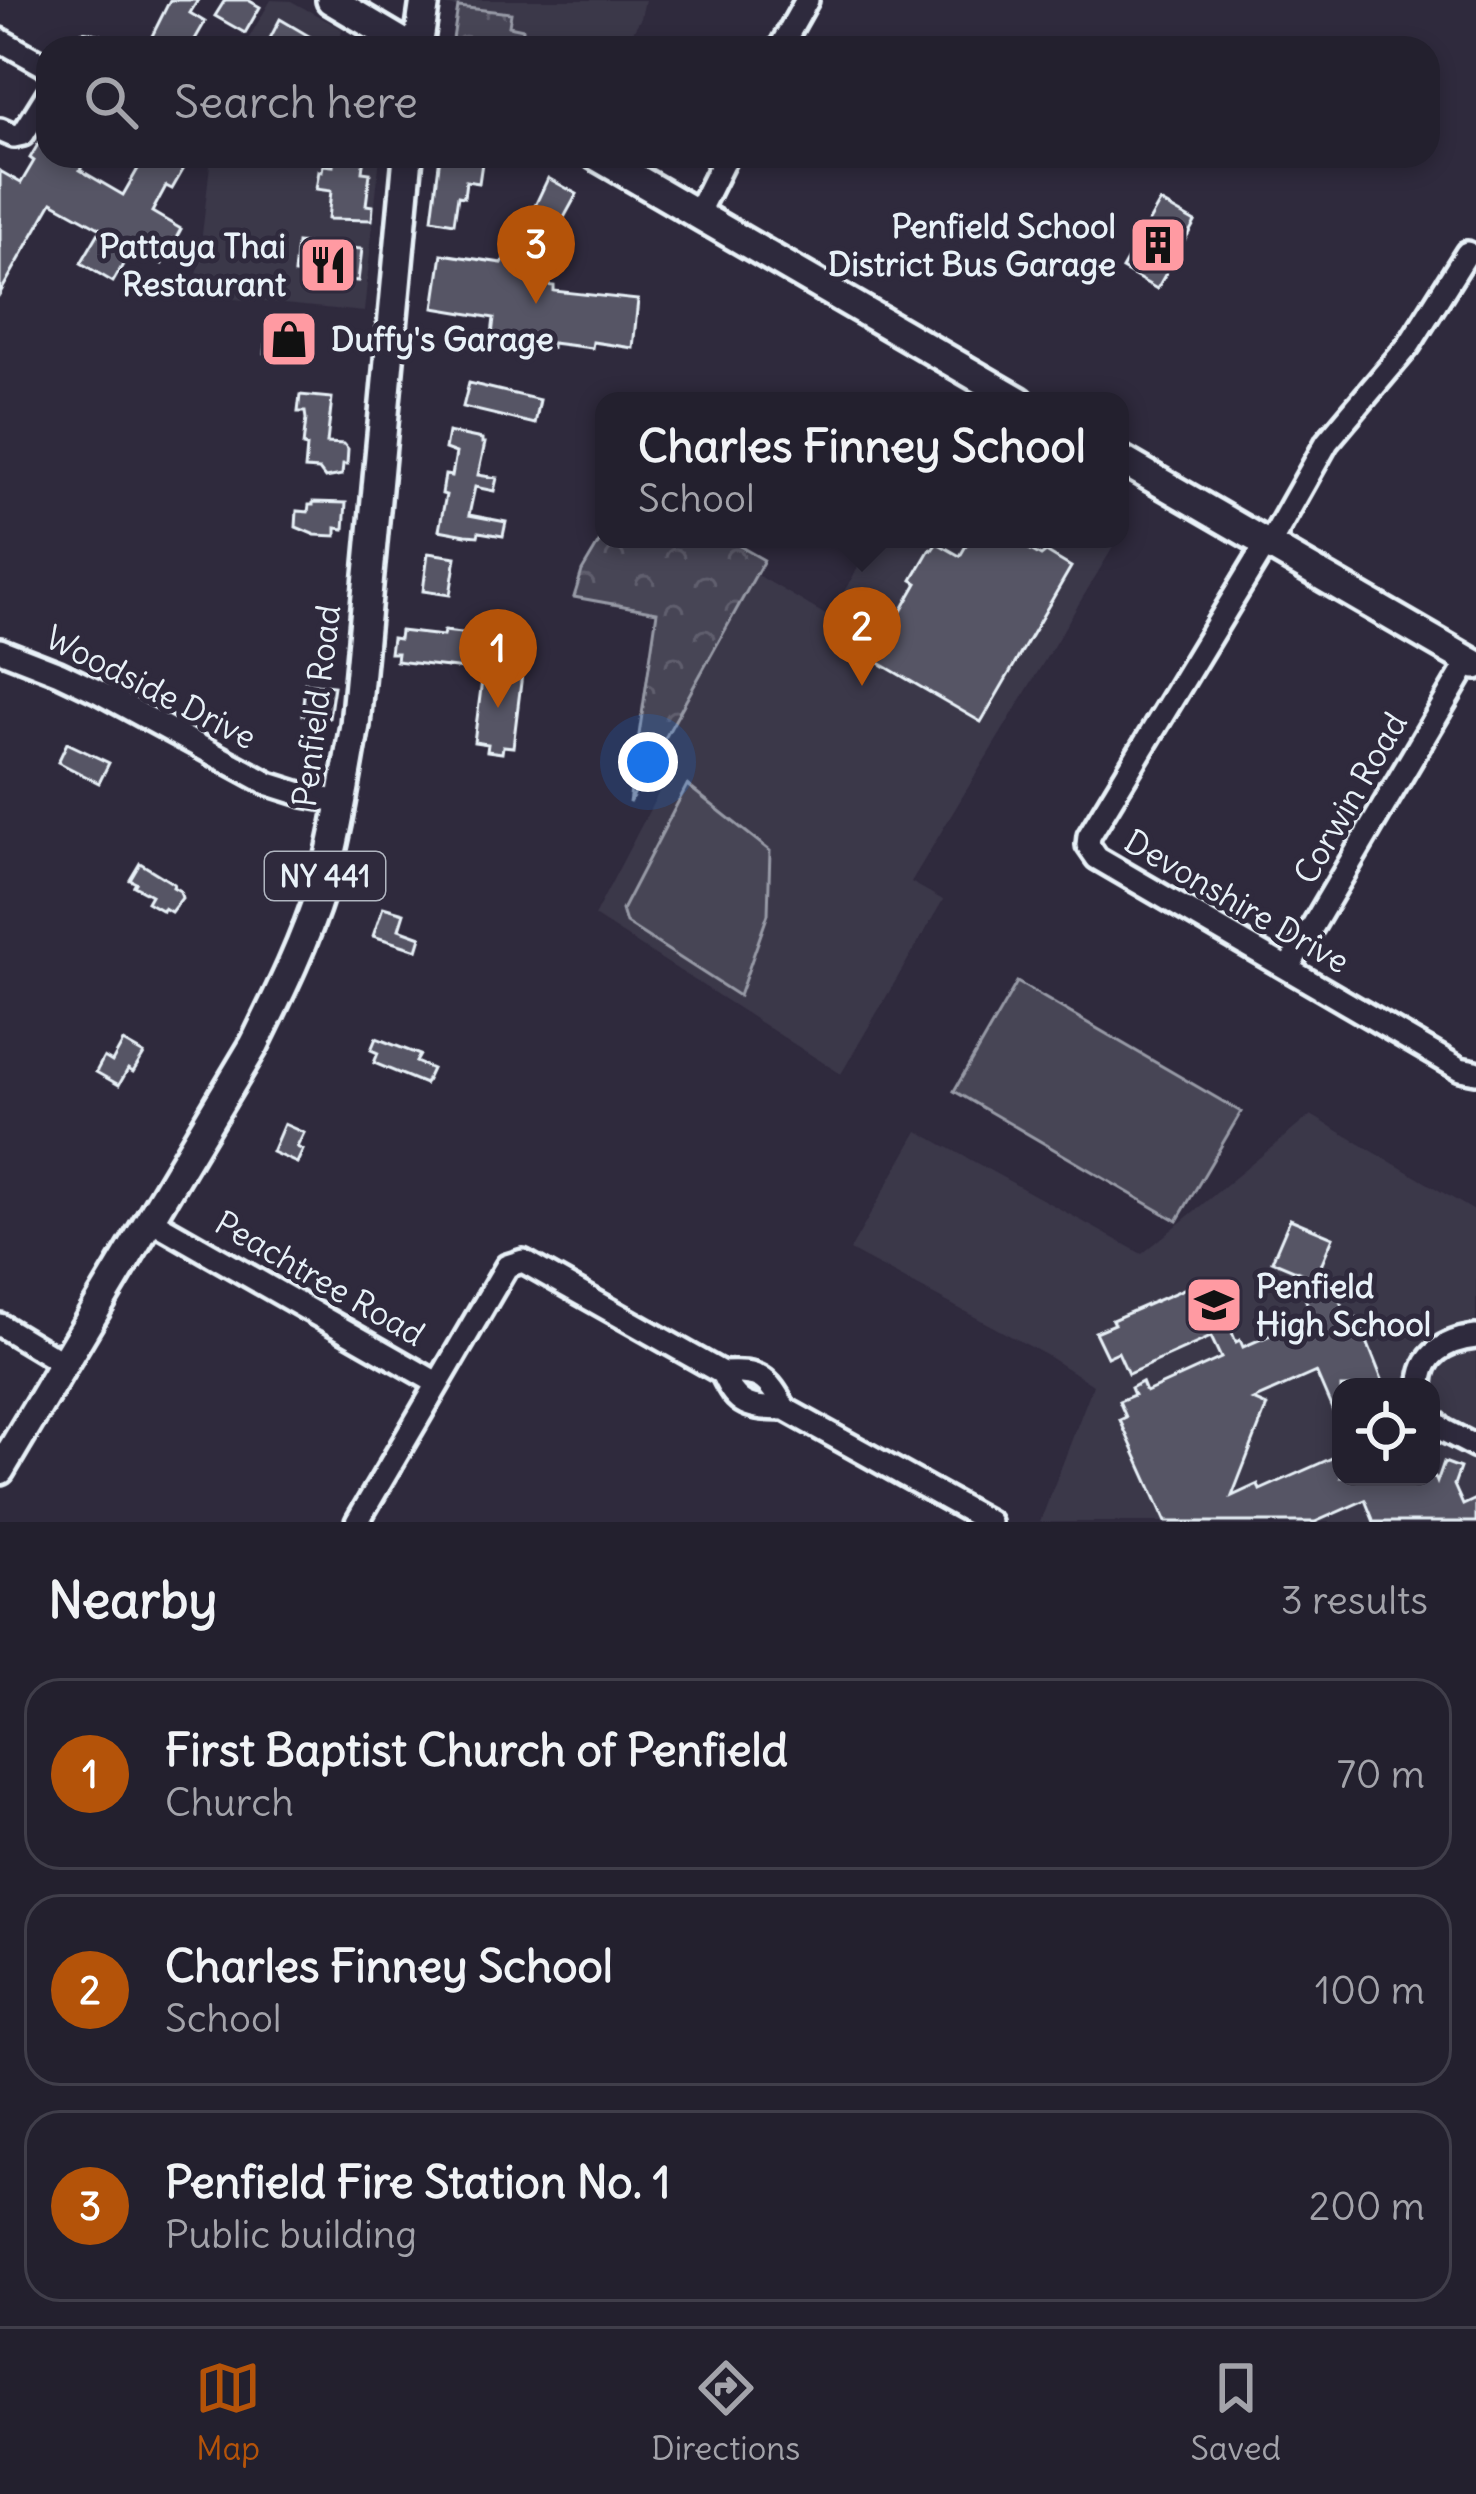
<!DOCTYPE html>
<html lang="en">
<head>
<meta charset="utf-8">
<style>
  :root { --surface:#23202e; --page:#2f2d3a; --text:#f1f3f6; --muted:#a3a3aa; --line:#403e4a; --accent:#b45309 }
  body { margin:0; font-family:Delius,sans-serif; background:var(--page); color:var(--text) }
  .controls { position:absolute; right:36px; bottom:36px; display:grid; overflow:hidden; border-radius:24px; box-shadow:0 6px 18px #0003 }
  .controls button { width:108px; height:108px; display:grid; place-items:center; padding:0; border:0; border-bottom:3px solid var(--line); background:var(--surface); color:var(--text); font:60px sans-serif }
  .you { position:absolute; left:648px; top:762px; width:42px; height:42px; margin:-30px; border:9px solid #fff; border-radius:50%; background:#1a73e8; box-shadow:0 0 0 18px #1a73e833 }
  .badge { display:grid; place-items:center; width:78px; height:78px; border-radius:50%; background:var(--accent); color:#fff; font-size:39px; font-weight:700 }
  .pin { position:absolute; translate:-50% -99px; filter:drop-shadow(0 3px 6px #0008) }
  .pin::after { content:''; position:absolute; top:63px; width:42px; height:36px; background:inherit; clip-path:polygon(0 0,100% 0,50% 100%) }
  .popup { position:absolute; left:595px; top:392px; width:534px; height:156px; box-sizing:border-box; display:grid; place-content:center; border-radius:24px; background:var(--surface); filter:drop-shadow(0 3px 9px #0005); font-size:39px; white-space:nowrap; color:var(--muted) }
  .popup b { font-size:45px; color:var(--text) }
  .popup::after { content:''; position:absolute; left:50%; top:100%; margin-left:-24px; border:24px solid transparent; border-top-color:var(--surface) }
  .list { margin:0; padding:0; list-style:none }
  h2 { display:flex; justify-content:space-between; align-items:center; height:156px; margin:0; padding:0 48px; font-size:51px }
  h2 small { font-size:39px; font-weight:400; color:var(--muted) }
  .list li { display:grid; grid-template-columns:78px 1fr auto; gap:36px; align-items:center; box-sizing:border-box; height:192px; margin:0 24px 24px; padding:0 24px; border:3px solid var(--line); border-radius:36px }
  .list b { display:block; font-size:45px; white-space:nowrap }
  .list p { margin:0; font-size:39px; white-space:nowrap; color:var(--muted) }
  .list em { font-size:39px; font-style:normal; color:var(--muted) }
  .icon { flex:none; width:66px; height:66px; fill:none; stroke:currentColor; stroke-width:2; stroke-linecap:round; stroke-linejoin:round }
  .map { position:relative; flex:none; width:1476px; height:1522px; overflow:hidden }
  .search { position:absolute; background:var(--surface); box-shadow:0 6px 18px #0003; left:36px; right:36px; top:36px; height:132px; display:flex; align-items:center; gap:30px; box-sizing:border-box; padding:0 42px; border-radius:36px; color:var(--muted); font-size:45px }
  .sheet { height:804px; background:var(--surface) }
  nav { display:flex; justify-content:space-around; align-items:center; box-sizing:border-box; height:168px; border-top:3px solid var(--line); background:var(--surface); font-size:33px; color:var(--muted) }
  nav a { display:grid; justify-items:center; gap:6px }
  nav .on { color:var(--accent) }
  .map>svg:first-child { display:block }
  .built { fill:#3b3749; fill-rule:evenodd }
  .park { fill:url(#park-crowns); stroke:#979aa6; stroke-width:3 }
  .pitch { fill:#464455; stroke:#979aa6; stroke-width:3 }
  .building { fill:#575565; stroke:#e8f1f8; stroke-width:3 }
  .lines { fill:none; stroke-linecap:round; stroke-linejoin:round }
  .minor-casing { stroke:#e8f1f8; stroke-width:30 }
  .major-casing { stroke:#e8f1f8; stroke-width:36 }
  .minor { stroke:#2f2a3d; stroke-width:21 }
  .major { stroke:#2f2a3d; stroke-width:27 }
  .labels { text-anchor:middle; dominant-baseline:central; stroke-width:10; stroke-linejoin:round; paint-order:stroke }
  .shield { fill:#2f2a3d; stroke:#b0b5c0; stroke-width:3 }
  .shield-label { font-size:30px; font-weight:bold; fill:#e8f1f8 }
  .poi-label { font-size:33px; font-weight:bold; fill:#e8f1f8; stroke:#2f2a3d; text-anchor:end }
  .street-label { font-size:33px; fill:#e8f1f8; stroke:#2f2a3d }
</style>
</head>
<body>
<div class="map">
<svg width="1476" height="1522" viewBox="0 0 1476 1522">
  <defs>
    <pattern id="park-crowns" width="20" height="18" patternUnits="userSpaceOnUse" patternTransform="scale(3)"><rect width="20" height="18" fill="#464455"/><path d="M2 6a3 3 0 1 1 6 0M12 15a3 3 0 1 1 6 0" fill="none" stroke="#615f6e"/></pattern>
  </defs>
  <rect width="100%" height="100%" fill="#2f2a3d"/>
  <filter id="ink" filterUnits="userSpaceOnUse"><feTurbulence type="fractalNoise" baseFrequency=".00833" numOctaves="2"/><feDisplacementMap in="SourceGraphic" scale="24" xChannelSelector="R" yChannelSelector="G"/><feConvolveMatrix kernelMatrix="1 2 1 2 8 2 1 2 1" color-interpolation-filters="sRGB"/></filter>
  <g filter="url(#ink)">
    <g class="built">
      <path d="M 271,0 L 291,1 L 342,29 L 339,48 L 243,48 Z"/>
      <path d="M 449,0 L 645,0 L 641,18 L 623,48 L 516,48 L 522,43 L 509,26 L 510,13 L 447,6 Z"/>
      <path d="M 211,156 L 380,156 L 364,312 L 195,295 Z"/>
      <path d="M 875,539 L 1118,539 L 911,882 L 943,900 L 841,1074 L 594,916 L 659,792 L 657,753 L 756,574 L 829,617 Z"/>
      <path d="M 1311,1115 L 1476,1212 L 1476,1522 L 1040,1522 L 1093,1385 L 1046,1355 L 850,1250 L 918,1131 L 1142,1254 ZM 1341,1387 L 1431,1387 L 1431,1477 L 1341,1477 Z"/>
    </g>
    <g class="park">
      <path d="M 458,7 L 511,13 L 509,26 L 523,29 L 522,43 L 516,48 L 456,48 L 453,39 Z"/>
      <path d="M 604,534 L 604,539 L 727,539 L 764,560 L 629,803 L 657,612 L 574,597 L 582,571 Z"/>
    </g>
    <g class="pitch">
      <path d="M 687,785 L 770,851 L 768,914 L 739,996 L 626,923 L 622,910 Z"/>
      <path d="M 1017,982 L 1241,1112 L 1177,1221 L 954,1091 Z"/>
    </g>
    <g class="building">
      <path d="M 170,0 L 198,0 L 190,13 L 205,22 L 190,48 L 176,41 L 172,48 L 146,48 Z"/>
      <path d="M 225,0 L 248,0 L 260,7 L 245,33 L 215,16 Z"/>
      <path d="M 280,19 L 314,39 L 309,48 L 265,48 Z"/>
      <path d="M 48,127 L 48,156 L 88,156 L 80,170 L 123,195 L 139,167 L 136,166 L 142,156 L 191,156 L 172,189 L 166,186 L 152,212 L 181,229 L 162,264 L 133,247 L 113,282 L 81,263 L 101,229 L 52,202 L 0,293 L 0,171 L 21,183 L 34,161 L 30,158 Z"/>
      <path d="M 334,156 L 364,156 L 362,172 L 370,173 L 366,205 L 373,206 L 372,220 L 328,219 L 331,191 L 316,189 L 319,171 L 322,172 L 323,165 L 333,166 Z"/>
      <path d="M 440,156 L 483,156 L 479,183 L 466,181 L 464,197 L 458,196 L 454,223 L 432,219 Z"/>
      <path d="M 548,178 L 577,194 L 528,283 L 554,286 L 554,291 L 638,300 L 633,348 L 593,342 L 592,348 L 552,343 L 552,348 L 538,346 L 538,342 L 492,335 L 494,318 L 434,308 L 442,254 L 502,263 L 522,223 L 526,225 Z"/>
      <path d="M 1160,202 L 1195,222 L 1157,289 L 1122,269 Z"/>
      <path d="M 297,243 L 362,249 L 358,281 L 294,274 Z"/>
      <path d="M 268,321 L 314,325 L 311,357 L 265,353 Z"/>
      <path d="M 469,383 L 540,400 L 535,424 L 463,407 Z"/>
      <path d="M 300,395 L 332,398 L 327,443 L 344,444 L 348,449 L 347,464 L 343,464 L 342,475 L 325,478 L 319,470 L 305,469 L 307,447 L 303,446 L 306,419 L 305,412 L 298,412 Z"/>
      <path d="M 448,432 L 482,439 L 482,443 L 485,443 L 478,475 L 497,478 L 494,491 L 475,487 L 469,515 L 506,522 L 503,536 L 479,532 L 478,536 L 466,535 L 439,530 L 446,495 L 442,494 L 445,475 L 452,476 L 456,453 L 445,449 Z"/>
      <path d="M 313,502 L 346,503 L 344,529 L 336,528 L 336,536 L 315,535 L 296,527 L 297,511 L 308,512 L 309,505 L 313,505 Z"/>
      <path d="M 970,539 L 1023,539 L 1020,544 L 1041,556 L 1046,552 L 1071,567 L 981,722 L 862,653 L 883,615 L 895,622 L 917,583 L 912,580 L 930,549 L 932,550 L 937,543 L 960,556 Z"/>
      <path d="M 428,553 L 456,557 L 450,595 L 423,591 Z"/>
      <path d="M 400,631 L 443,636 L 444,631 L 487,636 L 482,671 L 396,661 L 397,653 L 390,653 L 392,638 L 399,639 Z"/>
      <path d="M 484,665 L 506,668 L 506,672 L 522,674 L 513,747 L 503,746 L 502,753 L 487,751 L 488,744 L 474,742 Z"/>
      <path d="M 305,683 L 334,686 L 329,718 L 302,715 Z"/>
      <path d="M 67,743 L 109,763 L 99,783 L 58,762 Z"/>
      <path d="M 140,863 L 174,884 L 173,887 L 180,891 L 182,898 L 171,912 L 164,908 L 163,911 L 147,902 L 151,895 L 134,886 L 136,883 L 130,880 Z"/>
      <path d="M 383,907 L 404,913 L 399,929 L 421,937 L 417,950 L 373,936 Z"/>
      <path d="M 376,1038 L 420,1055 L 416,1062 L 432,1069 L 425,1084 L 374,1063 L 378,1053 L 371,1050 Z"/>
      <path d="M 123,1042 L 144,1054 L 133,1072 L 128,1069 L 119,1085 L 96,1072 L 104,1057 L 112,1062 Z"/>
      <path d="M 284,1124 L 304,1133 L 297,1147 L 303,1150 L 297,1163 L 272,1152 Z"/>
      <path d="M 1290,1219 L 1333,1237 L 1315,1279 L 1272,1261 Z"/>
      <path d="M 1330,1280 L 1346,1314 L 1358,1319 L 1385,1387 L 1341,1387 L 1341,1430 L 1316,1372 L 1253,1400 L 1267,1406 L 1232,1496 L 1258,1484 L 1260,1490 L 1341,1454 L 1341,1477 L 1435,1477 L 1437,1482 L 1444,1462 L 1460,1468 L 1454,1485 L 1463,1505 L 1476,1499 L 1476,1522 L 1374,1522 L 1365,1500 L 1315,1522 L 1166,1522 L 1120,1420 L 1126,1417 L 1119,1401 L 1134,1395 L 1131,1388 L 1142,1382 L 1146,1392 L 1221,1358 L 1211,1337 L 1128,1374 L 1118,1352 L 1107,1357 L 1095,1332 L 1114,1324 L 1112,1320 L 1195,1284 L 1196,1288 L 1207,1283 L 1208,1286 L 1216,1283 L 1225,1304 L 1221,1307 L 1236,1342 L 1240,1340 L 1243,1347 L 1312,1317 L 1303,1292 Z"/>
    </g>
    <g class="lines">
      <defs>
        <g id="minor">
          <path d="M 0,40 L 48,67"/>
          <path d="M 80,48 L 85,45 L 98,48"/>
          <path d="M 780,48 L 807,0"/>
          <path d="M 0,130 L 14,136 L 23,134 L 48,94"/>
          <path d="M 697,214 L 726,156"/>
          <path d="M 1266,544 L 1089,836 L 1088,845 L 1097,858 L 1460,1069 L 1476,1072"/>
          <path d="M 1269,545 L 1327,442 L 1409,345 L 1467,253"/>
          <path d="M 0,650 L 59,673 L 99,692 L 269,784 L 304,795 L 342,802"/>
          <path d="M 1288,968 L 1469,661"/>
          <path d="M 151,1220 L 437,1383"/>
          <path d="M 0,1325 L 63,1363"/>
          <path d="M 722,1373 C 760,1371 767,1376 785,1409"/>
          <path d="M 1421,1387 C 1420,1354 1447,1340 1476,1337"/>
          <path d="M 1431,1418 L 1443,1430 L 1476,1447"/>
          <path d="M 357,1522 L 507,1266 L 523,1261 L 722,1373 C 737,1407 749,1408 785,1409 L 989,1522"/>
        </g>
        <g id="major">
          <path d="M 331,0 L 412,48"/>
          <path d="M 418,48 L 425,0"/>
          <path d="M 597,156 L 1019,401"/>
          <path d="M 1120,459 L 1476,665"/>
          <path d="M 0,1470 L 254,1045 C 279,994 304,944 321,890 C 337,836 345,780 355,725 L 408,156"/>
        </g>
      </defs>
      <use href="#minor" class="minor-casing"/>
      <use href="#major" class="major-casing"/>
      <use href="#minor" class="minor"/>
      <use href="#major" class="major"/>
    </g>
  </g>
  <defs>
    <symbol id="building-square" viewBox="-11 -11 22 22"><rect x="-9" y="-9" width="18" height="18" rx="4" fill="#ff9aa2" stroke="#2f2a3d"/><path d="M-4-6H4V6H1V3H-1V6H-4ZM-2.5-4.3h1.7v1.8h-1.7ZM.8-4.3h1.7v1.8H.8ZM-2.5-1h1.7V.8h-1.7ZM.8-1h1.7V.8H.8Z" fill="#111"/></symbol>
    <symbol id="restaurant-square" viewBox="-11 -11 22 22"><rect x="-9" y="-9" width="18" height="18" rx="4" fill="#ff9aa2" stroke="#2f2a3d"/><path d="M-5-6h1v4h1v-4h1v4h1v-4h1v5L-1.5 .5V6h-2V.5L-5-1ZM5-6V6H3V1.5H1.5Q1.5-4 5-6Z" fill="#111"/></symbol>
    <symbol id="shop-square" viewBox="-11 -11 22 22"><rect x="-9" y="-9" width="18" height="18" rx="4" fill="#ff9aa2" stroke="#2f2a3d"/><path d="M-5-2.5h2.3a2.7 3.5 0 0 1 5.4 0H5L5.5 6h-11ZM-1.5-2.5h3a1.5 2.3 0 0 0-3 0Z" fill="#111"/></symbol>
    <symbol id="school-square" viewBox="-11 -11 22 22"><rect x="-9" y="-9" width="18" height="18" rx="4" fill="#ff9aa2" stroke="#2f2a3d"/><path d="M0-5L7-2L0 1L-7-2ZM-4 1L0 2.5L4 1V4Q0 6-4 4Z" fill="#111"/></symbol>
  </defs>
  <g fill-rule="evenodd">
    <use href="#building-square" x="1125" y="212" width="66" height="66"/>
    <use href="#restaurant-square" x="295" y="232" width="66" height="66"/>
    <use href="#shop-square" x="256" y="306" width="66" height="66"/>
    <use href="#school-square" x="1181" y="1272" width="66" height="66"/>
  </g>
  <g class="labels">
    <rect class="shield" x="265" y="852" width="120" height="48" rx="9"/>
    <g class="shield-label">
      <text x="325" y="876">NY 441</text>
    </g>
    <g class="poi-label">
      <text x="1116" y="226">Penfield School<tspan x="1116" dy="38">District Bus Garage</tspan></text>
      <text x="286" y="246">Pattaya Thai<tspan x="286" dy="38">Restaurant</tspan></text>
      <text x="331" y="339" text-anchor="start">Duffy's Garage</text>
      <text x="1256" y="1286" text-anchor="start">Penfield<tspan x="1256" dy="38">High School</tspan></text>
    </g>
    <g class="street-label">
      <text transform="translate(151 687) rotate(27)">Woodside Drive</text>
      <text transform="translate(316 706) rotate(-83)">Penfield Road</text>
      <text transform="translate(1350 798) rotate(-60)">Corwin Road</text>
      <text transform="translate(1237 901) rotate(30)">Devonshire Drive</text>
      <text transform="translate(320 1278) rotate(30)">Peachtree Road</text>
    </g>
  </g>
</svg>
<div class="controls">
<button><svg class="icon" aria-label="locate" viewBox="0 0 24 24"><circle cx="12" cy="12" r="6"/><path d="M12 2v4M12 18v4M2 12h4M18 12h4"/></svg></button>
</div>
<div class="you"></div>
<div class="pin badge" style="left:498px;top:708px">1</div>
<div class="pin badge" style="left:862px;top:686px">2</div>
<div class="popup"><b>Charles Finney School</b>School</div>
<div class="pin badge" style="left:536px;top:304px">3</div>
<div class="search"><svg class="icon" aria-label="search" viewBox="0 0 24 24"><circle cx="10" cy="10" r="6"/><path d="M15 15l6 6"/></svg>Search here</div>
</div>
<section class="sheet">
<h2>Nearby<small>3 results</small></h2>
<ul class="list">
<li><span class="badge">1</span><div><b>First Baptist Church of Penfield</b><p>Church</p></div><em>70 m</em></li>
<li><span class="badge">2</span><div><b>Charles Finney School</b><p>School</p></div><em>100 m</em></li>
<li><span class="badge">3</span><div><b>Penfield Fire Station No. 1</b><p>Public building</p></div><em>200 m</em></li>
</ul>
</section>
<nav>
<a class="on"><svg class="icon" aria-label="map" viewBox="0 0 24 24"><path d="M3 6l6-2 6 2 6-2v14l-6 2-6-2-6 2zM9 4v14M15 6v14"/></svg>Map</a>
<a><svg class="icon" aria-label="directions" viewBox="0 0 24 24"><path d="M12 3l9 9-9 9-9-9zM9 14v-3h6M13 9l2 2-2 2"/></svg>Directions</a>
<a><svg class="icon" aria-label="saved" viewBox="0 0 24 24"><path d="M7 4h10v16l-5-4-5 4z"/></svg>Saved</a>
</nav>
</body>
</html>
